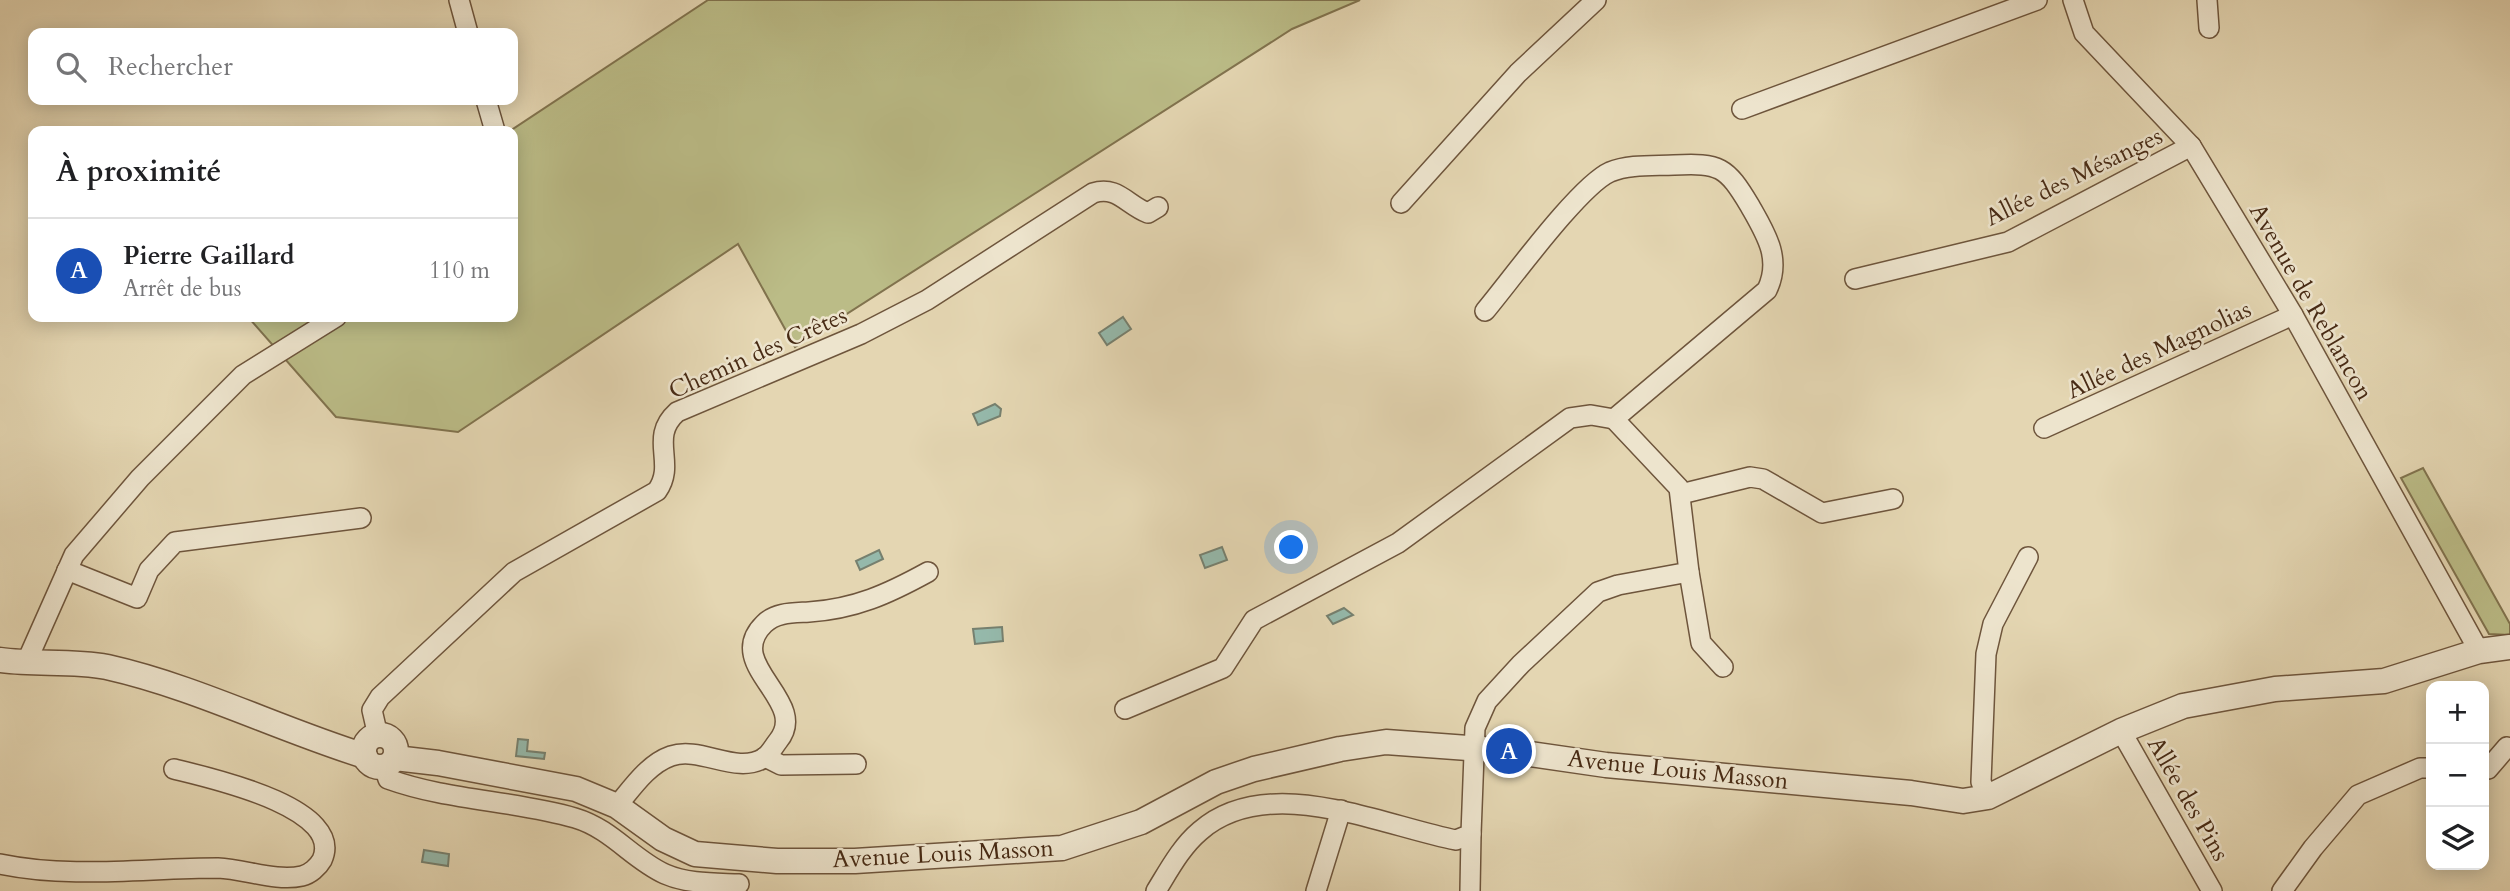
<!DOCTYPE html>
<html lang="fr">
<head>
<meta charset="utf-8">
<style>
  :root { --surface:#fff; --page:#f6f6f6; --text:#202124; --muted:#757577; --line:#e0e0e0; --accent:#8f2418 }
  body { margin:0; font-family:Cardo,serif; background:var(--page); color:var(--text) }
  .controls { position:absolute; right:21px; bottom:21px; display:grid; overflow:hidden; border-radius:14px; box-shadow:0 4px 18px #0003 }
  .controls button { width:63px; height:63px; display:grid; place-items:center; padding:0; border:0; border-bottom:2px solid var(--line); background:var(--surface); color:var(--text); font:35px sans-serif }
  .you { position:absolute; left:1292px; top:548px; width:24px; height:24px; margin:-18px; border:5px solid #fff; border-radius:50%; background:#1a73e8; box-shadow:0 0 0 10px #1a73e833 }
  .badge { display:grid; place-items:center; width:46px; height:46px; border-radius:50%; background:var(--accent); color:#fff; font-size:23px; font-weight:700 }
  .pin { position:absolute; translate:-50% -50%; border:4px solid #fff; box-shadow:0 2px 7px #0006 }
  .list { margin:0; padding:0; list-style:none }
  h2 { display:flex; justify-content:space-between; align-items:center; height:91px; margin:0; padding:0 28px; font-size:30px }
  h2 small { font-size:23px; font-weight:400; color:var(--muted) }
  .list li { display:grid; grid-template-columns:46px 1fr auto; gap:21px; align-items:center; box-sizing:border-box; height:105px; padding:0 28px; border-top:2px solid var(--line) }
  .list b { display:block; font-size:26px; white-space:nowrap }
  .list p { margin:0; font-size:23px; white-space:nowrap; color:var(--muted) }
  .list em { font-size:23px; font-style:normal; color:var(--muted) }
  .icon { flex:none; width:38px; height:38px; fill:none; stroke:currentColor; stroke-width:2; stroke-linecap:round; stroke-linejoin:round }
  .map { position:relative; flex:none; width:2510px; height:891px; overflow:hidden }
  .search { position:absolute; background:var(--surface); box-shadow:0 4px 18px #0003; left:28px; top:28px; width:490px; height:77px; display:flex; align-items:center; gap:18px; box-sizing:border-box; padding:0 24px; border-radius:14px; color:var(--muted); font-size:26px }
  .panel { position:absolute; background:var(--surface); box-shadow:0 4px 18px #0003; left:28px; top:126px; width:490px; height:196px; border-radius:14px }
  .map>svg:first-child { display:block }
  .green { fill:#bbbc87; stroke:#81734e; stroke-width:2 }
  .water { fill:#95b9ab; stroke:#76806f; stroke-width:2 }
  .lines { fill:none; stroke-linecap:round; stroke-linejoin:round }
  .minor-casing { stroke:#6e553c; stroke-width:22 }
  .tertiary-casing { stroke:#6e553c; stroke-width:27 }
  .minor { stroke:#ede4cd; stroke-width:19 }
  .tertiary { stroke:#ede4cd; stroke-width:24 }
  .labels { text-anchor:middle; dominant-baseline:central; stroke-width:5; stroke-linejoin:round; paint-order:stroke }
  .street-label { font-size:24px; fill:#472a14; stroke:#ede4cd }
</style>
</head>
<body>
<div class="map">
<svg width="2510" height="891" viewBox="0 0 2510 891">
  <rect width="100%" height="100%" fill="#e4d6b2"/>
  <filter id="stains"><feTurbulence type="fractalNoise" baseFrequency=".00286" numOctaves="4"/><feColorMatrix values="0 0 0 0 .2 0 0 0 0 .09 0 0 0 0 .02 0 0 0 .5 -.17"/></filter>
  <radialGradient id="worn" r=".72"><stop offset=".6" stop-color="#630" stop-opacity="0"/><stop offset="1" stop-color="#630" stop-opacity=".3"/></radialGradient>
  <g class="green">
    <path d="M 708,0 L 1360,0 L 1292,29 L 795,347 L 738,244 L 458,432 L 336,417 L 248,317 L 513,317 L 513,131 L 510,131 Z"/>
    <path d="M 2423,468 L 2510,624 L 2510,635 L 2489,634 L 2401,478 Z"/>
  </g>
  <g class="water">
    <path d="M 1123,317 L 1131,329 L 1107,345 L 1099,333 Z"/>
    <path d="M 995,404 L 1001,409 L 1000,416 L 978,425 L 973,414 Z"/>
    <path d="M 1222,547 L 1227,560 L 1205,568 L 1200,555 Z"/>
    <path d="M 879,550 L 883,559 L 860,570 L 856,561 Z"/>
    <path d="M 1344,608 L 1353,615 L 1333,624 L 1327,616 Z"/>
    <path d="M 1002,627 L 1003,641 L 975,644 L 973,629 Z"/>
    <path d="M 518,739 L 528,740 L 527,751 L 545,753 L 544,759 L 516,756 Z"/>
    <path d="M 424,850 L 449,854 L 448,866 L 422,862 Z"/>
  </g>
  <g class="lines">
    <defs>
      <g id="minor">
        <path d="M 459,0 L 468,33"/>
        <path d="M 2073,0 L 2084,33 L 2191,146 L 2293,315 L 2479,651"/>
        <path d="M 2207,0 L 2209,28"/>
        <path d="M 486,100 L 495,131"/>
        <path d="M 1742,109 L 2037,0"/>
        <path d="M 1401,203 L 1518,73 L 1596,0"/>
        <path d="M 1855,279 L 2008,242 L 2191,146"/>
        <path d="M 2044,428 L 2293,315"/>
        <path d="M 1681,494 L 1750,477 L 1763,479 L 1822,513 L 1893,499"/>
        <path d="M 67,570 L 137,598 L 149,570 L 175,542 L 361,518"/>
        <path d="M 1689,572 L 1701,643 L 1723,667"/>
        <path d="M 26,663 L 74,555 L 140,478 L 243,375 L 336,317"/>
        <path d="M 1125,709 L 1223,668 L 1254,620 L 1398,543 L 1570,418 L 1591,415 L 1614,419"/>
        <path d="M 2121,731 L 2212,891"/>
        <path d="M 378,736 L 372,710 L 380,697 L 514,572 L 657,491 C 677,463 648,438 677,412 L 861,334 L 927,300 L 1093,193 C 1117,185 1127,205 1148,213 L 1158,207"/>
        <path d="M 765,757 L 781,765 L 856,764"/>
        <path d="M 384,767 L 388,779 C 449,801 513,800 575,818 C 612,829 632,859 665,874 C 688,884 714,883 739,884"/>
        <path d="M 2484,769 L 2488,769 L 2507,747"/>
        <path d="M 1988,797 L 1981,782 L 1986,654 L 1993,624 L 2028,557"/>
        <path d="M 617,806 C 632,788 648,764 671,756 C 701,746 736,775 764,758 C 770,754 774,746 778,741 C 811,701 722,665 764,624 C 776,612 794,613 809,612 C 855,609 888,594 928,572"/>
        <path d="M 0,864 C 72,879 145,868 218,868 C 245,869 276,882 302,876 C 310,874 318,867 322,860 C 346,807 206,777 174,769"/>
        <path d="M 1156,891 C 1169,870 1181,847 1200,831 C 1268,772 1380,825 1456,840 L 1471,834 L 1475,728 L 1487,701 L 1521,664 L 1598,592 L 1618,585 L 1689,572 L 1679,488 L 1614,419 L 1767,290 C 1782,259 1766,234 1750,206 C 1726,166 1720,163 1674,165 C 1654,166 1629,164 1610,172 C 1579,186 1511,280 1485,311"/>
        <path d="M 1316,891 L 1341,810"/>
        <path d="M 1470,891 L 1471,834"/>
        <path d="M 2282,891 L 2313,848 L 2358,795 L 2420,768 L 2431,768"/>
      </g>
      <g id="tertiary">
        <path d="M 0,660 C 35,665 72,660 107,667 C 196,687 278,729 365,756"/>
        <circle cx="380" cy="751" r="16"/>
        <path d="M 395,758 L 438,763 L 576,789 L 617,806 L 663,839 L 695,854 L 777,861 L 855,861 L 1062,848 L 1141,822 L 1216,782 L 1254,769 L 1340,749 L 1386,742 L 1509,751 L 1606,765 L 1911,793 L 1963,801 L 1988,797 L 2121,731 L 2183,706 L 2275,689 L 2384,681 L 2479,651 L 2510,647"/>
      </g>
    </defs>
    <use href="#minor" class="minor-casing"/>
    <use href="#tertiary" class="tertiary-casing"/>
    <use href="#minor" class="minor"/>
    <use href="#tertiary" class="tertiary"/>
  </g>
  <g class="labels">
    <g class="street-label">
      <text transform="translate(2074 177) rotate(-26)">Allée des Mésanges</text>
      <text transform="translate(2311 302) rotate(60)">Avenue de Reblancon</text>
      <text transform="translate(2159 350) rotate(-25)">Allée des Magnolias</text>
      <text transform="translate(758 353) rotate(-24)">Chemin des Crêtes</text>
      <text transform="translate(1678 770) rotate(6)">Avenue Louis Masson</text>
      <text transform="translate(2188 799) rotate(60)">Allée des Pins</text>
      <text transform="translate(943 854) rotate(-3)">Avenue Louis Masson</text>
    </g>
  </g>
  <rect width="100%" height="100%" filter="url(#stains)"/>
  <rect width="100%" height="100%" fill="url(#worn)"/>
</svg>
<div class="controls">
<button>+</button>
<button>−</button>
<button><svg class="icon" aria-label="layers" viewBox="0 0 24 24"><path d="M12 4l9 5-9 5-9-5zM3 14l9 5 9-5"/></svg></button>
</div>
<div class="you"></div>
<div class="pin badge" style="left:1509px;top:751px;background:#1a4fb4">A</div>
<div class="search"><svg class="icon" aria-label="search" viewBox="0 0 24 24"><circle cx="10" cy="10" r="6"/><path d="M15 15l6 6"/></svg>Rechercher</div>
<section class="panel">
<h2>À proximité<small></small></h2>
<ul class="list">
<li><span class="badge" style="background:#1a4fb4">A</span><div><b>Pierre Gaillard</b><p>Arrêt de bus</p></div><em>110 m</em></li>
</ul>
</section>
</div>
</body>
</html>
